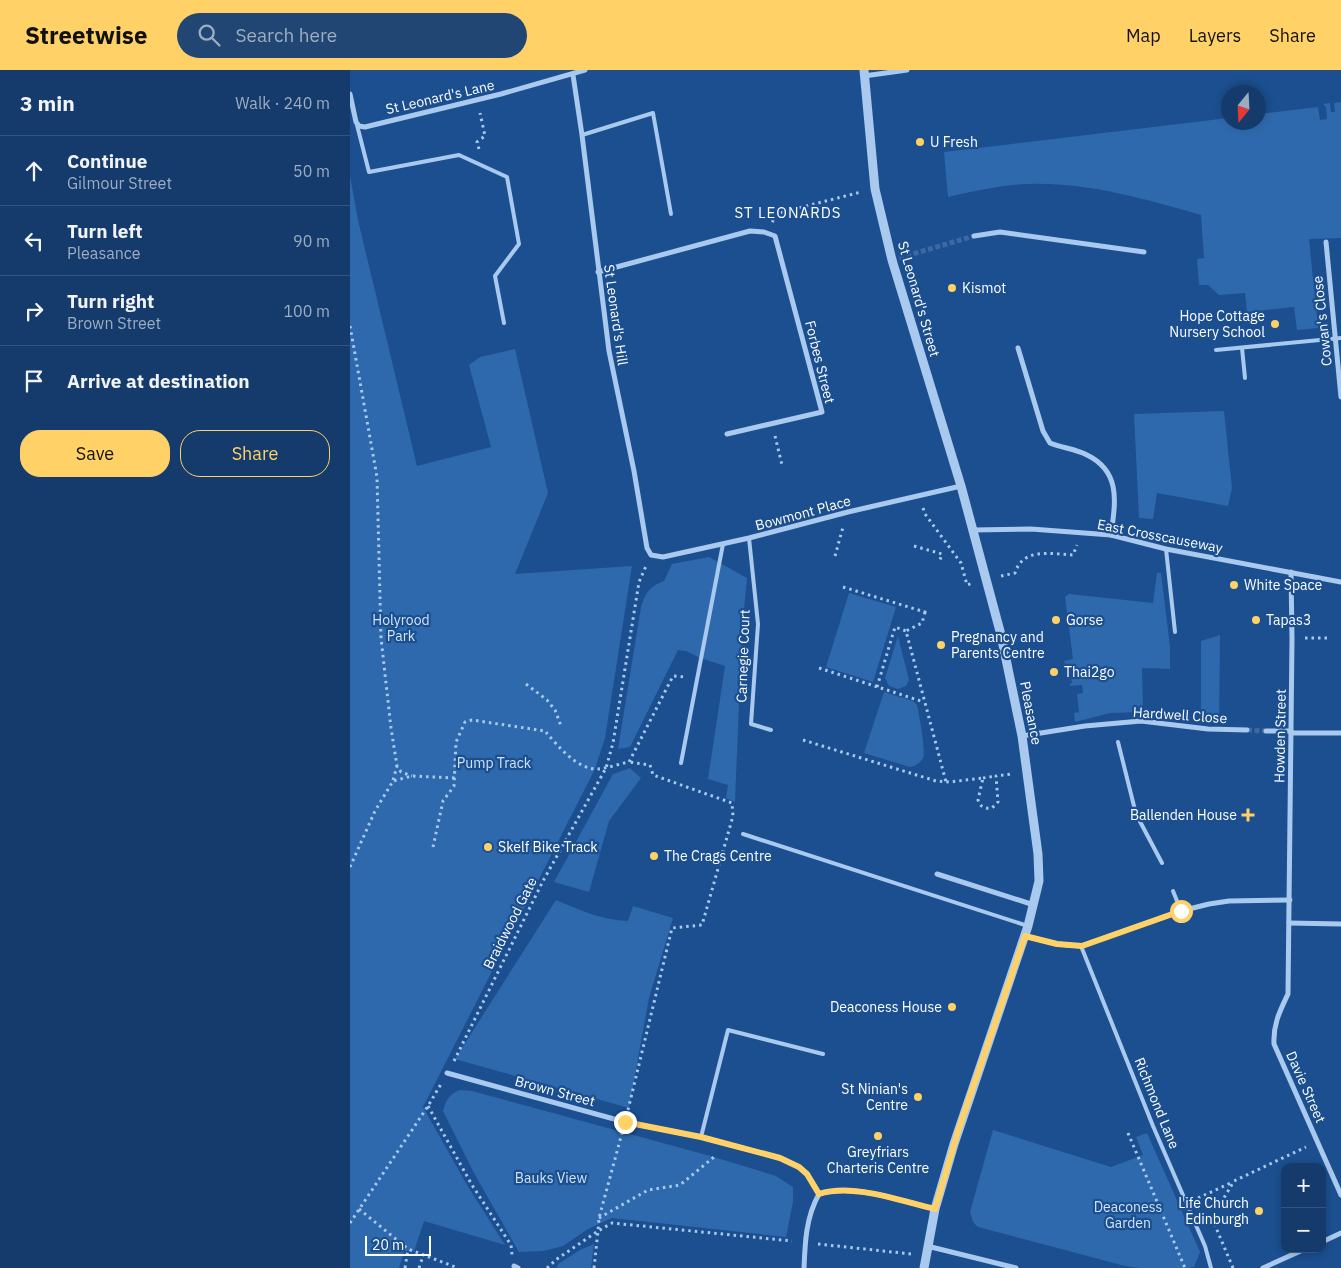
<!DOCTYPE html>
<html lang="en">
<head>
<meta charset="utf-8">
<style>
  :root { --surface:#143b6b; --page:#214673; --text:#f1f3f6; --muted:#9dadc1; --line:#33557e; --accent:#ffd166 }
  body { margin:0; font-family:"IBM Plex Sans",sans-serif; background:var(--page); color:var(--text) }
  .controls { position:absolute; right:15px; bottom:15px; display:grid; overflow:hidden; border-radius:10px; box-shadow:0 2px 8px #0003 }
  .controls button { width:45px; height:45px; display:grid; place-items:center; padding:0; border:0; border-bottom:1px solid var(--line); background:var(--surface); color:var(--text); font:25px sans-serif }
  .compass { position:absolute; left:871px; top:15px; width:45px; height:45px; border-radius:50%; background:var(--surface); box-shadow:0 2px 8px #0003; rotate:198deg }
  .scale { position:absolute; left:15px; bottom:12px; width:66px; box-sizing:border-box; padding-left:5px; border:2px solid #fff; border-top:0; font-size:14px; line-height:18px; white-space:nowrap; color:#fff; -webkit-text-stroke:4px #1b4f8f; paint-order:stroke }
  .stop { position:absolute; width:15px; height:15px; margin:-11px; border:4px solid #ffd166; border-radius:50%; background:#fff }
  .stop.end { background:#ffd166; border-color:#fff; box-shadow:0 1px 5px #0008 }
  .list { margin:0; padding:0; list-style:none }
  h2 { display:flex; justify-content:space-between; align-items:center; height:65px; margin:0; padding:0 20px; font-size:21px }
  h2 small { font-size:16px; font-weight:400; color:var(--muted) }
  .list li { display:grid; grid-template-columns:32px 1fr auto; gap:15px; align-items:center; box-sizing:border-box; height:70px; padding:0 20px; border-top:1px solid var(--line) }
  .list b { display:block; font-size:19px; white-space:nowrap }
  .list p { margin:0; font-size:16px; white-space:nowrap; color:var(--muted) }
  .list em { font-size:16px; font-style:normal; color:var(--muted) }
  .actions { display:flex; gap:10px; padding:15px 20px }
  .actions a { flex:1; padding:11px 0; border:1px solid var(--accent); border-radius:20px; text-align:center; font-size:18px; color:var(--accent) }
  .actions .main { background:var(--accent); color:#111 }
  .icon { flex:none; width:28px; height:28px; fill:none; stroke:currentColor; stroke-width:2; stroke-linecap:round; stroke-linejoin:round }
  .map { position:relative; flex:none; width:991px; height:1198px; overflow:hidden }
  header { display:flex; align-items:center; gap:30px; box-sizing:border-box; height:70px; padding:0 25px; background:var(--accent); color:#111 }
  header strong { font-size:24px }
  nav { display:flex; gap:28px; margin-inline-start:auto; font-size:18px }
  .search { width:350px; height:45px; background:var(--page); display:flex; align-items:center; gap:12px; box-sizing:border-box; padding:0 18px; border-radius:28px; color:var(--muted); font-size:19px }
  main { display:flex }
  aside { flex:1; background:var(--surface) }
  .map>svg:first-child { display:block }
  .green { fill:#2e69ad }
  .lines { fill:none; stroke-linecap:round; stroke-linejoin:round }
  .minor-tunnel { stroke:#3d69a0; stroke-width:5; stroke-dasharray:5 2.5; stroke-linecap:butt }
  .path { stroke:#a9c9ee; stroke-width:3; stroke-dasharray:2.5 4; stroke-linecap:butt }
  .service { stroke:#a9c9ee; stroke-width:4 }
  .minor { stroke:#a9c9ee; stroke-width:5 }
  .tertiary { stroke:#a9c9ee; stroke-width:9 }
  .route { stroke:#ffd166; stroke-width:6 }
  .poi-dot { fill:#ffd166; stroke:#1b4f8f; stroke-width:2 }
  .labels { text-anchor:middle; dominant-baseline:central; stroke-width:4.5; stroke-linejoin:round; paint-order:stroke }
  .street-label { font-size:14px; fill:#fff; stroke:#1b4f8f }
  .poi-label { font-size:14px; fill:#fff; stroke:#1b4f8f; text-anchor:start }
  .park-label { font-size:14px; fill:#cfe3fa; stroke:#1b4f8f }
  .neighbourhood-label { font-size:15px; letter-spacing:1px; fill:#fff; stroke:#1b4f8f }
</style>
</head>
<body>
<header>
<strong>Streetwise</strong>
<div class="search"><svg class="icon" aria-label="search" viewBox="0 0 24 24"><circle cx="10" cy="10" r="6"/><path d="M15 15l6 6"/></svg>Search here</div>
<nav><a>Map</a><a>Layers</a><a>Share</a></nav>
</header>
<main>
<aside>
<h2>3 min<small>Walk · 240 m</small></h2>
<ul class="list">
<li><svg class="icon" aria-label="ahead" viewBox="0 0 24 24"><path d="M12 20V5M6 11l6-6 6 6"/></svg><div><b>Continue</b><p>Gilmour Street</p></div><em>50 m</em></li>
<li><svg class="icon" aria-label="left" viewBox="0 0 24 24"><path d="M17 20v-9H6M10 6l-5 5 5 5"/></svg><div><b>Turn left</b><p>Pleasance</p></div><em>90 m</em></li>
<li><svg class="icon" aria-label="right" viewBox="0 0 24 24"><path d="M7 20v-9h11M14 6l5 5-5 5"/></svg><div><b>Turn right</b><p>Brown Street</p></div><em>100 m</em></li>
<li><svg class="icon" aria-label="arrive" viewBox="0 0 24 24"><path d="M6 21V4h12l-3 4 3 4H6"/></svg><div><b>Arrive at destination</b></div></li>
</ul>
<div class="actions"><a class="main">Save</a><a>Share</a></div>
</aside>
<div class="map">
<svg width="991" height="1198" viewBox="0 0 991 1198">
  <rect width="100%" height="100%" fill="#1b4f8f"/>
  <g class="green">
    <path d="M 991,32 L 991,168 L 959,169 L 968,258 L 947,260 L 944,237 L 897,242 L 895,223 L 869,225 L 858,215 L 849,215 L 847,189 L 854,188 L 851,145 C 795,129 736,112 678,114 C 652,115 624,121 598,127 L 594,82 L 878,48 L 878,52 L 908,52 L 909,44 L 968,37 L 970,50 L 977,49 L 976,37 L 973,34 L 980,33 L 981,42 L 985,42 L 984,33 Z"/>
    <path d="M 0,106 L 8,150 L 67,396 L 141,377 L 119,295 L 130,287 L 165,279 L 198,423 L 165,504 L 282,496 L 255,668 L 245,699 L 73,1037 L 117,1115 L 155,1175 L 74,1151 L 64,1181 L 54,1181 L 49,1198 L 0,1198 Z"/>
    <path d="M 874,341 L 882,418 L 878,436 L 807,423 L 803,449 L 789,448 L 784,344 Z"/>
    <path d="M 359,487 L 397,508 L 392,561 L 385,732 L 376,728 L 378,715 L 358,709 L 375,596 L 350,588 L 336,581 L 328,580 L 280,677 L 268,679 L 291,537 C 296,522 299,517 314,511 L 322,494 Z"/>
    <path d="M 807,503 L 811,503 L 820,577 L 820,599 L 792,598 L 793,642 L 760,643 L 725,652 L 724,643 L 729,642 L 727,624 L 733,623 L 732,615 L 720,616 L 720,614 L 722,613 L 720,602 L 718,602 L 714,591 L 723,589 L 715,527 L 719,524 L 803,533 Z"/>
    <path d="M 499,523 L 546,537 L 523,612 L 476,597 Z"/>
    <path d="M 870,565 L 869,654 L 859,654 L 851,651 L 851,571 Z"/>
    <path d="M 548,566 L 559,610 L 556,616 L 548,619 L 539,616 L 535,608 Z"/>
    <path d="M 534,622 L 563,631 L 567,635 C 569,644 576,681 573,688 C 570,693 566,696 560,697 L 514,683 Z"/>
    <path d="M 280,698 L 291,708 L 259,751 L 239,822 L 204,812 L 263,704 Z"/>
    <path d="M 206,830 C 229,840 252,850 278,851 L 283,836 L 323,848 L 299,928 L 279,1038 L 105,989 Z"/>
    <path d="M 110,1020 L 122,1021 L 364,1087 L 426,1106 L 443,1117 L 443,1132 L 436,1167 L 262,1148 L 238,1159 L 213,1176 L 194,1181 L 169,1182 L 124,1103 L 93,1041 C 96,1030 99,1024 110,1020 Z"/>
    <path d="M 643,1060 L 761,1097 L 793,1085 L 786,1067 L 797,1063 L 850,1182 L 844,1197 L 838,1198 L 789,1198 L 775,1196 L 628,1157 L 623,1152 L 620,1142 Z"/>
    <path d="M 244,1174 L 241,1198 L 207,1198 L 208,1194 L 230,1180 Z"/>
  </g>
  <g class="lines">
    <g class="minor-tunnel">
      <path d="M 542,190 L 624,166"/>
      <path d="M 897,660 L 916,661"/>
    </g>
    <g class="path">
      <path d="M 129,79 L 127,72 L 135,66 L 130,43"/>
      <path d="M 422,152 L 429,143 L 511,122"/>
      <path d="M 0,256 L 27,407 L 31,568 L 41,658 L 47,696 L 51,702 L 62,706"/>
      <path d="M 425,366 L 432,395"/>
      <path d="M 573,438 L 575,444 L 611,493 L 617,515 L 623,513"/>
      <path d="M 564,476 L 592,484 L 590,490"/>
      <path d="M 485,486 L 493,457"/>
      <path d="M 651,506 L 665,503 C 673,477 701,484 723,485 L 727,475"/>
      <path d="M 493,517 L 575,542 L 576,539"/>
      <path d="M 575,542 L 572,553 L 556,561 L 596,712"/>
      <path d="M 955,568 L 977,568"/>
      <path d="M 469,598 L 574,632"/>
      <path d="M 176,614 L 197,630 L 205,640 L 211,656"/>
      <path d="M 527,617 L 545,557 L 556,561"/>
      <path d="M 453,670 L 586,711 L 600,712 L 633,708 L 628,730 C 630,737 635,739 642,738 L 648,732 L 646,706 L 662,704"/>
      <path d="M 633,708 L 646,706"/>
      <path d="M 43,710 L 47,696"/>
      <path d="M 83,777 L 93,731 L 104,716 L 106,672 L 115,652 L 122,650 L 195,661 C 207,675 227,700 248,699 C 258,698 269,694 279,692 L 323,606 L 335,607"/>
      <path d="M 0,797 L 25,741 L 43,711 L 62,706 L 105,708"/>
      <path d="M 104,991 L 193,811 L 256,698 L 263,673 L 289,512 L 296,496"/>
      <path d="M 78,1036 L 122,1115 L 161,1175 L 162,1185"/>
      <path d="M 278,1040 L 322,858 L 352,855 L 383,746 L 382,733 L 303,705 L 300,695 L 279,692"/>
      <path d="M 778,1063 L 835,1198"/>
      <path d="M 848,1128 L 883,1112"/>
      <path d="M 9,1139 L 58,1179 L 108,1198"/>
      <path d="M 249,1148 L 298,1120 L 330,1115 L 364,1087"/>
      <path d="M 0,1153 L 78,1036 L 91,1014"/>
      <path d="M 468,1174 L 561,1184"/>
      <path d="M 55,1198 L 58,1179"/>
      <path d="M 69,1198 L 73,1186"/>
      <path d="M 197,1198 L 207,1189 L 248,1161 L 249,1148 L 272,1063"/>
      <path d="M 244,1198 L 248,1161 L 262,1153 L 442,1171"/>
      <path d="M 883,1198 L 862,1148 L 884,1111 L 956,1077"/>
    </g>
    <g class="service">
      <path d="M 7,55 L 19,102 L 109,85 L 157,107 L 169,174 L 145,206 L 154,253"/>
      <path d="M 232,65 L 303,43 L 321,144"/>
      <path d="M 892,278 L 895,308"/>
      <path d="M 866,280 L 991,268"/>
      <path d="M 399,468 L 408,554 L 401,654 L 421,660"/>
      <path d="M 816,479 L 825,562"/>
      <path d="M 768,672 L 786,744 L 812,793"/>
      <path d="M 331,693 L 373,474"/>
      <path d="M 393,764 L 678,856"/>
      <path d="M 823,821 L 831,841"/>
      <path d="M 731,876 L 803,1056 L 855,1176 L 861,1198"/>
      <path d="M 351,1067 L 378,960 L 473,984"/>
    </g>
    <g class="minor">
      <path d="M 223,5 L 232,65 L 259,281 L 284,401 L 297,478 L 301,485 L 313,487 L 399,468 L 498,442 L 611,416"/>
      <path d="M 514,6 L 557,0"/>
      <path d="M 0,24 L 6,52 L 9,56 L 15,57 L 151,24 L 235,0"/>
      <path d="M 624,166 L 650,162 L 794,182"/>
      <path d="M 976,172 L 991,327"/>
      <path d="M 248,202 L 400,161 L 414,162 L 425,166 L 472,342 L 377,364"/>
      <path d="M 668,278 L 693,361 L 700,373 C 712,378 726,379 737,385 C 772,402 765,434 761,465"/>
      <path d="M 623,460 L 681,459 L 761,465 L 816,479 L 991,512"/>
      <path d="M 941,502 L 942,569 L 938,924 C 930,941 923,954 924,974 L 991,1125"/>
      <path d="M 916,661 L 941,661"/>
      <path d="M 941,663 L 991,663"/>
      <path d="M 672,666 L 735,656 L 791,651 L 858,659 L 897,660"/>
      <path d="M 587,804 L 684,835"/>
      <path d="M 939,853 L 991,854"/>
      <path d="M 675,866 L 707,874 L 731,876 L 831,841 L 859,834 L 879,831 L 940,830"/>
      <path d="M 97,1003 L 275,1052 L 351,1067 L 430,1088 L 449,1097 L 457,1104 L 469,1124"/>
      <path d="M 469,1124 C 504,1113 550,1131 585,1139"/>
      <path d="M 972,1172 L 991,1163"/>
      <path d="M 577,1176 L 666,1198"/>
      <path d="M 164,1196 L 168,1198"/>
      <path d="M 454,1198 C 455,1172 456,1147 469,1124"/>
      <path d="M 913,1198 L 955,1179"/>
    </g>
    <path class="tertiary" d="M 514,0 L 525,119 L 542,190 L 611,416 L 651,565 L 672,666 L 688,784 L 689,811 L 678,856 L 604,1074 L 585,1139 L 574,1198"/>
  </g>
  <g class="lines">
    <path class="route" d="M 275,1052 L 351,1067 L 430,1088 L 449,1097 L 457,1104 L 469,1124 C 504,1113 550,1131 585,1139 L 609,1058 L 675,866 L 707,874 L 732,876 L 831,841"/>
  </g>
  <g class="poi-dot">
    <circle cx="570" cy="72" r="5"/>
    <circle cx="602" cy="218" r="5"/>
    <circle cx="925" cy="254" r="5"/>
    <circle cx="884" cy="515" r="5"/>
    <circle cx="706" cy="550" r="5"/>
    <circle cx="906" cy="550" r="5"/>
    <circle cx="591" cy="575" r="5"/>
    <circle cx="704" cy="602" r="5"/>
    <path d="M895.5 737.5h5v5h5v5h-5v5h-5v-5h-5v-5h5z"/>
    <circle cx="138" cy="777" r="5"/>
    <circle cx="304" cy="786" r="5"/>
    <circle cx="602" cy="937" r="5"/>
    <circle cx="568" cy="1027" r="5"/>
    <circle cx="528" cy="1066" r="5"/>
    <circle cx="909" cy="1141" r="5"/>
  </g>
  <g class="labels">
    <g class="street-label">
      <text transform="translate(90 27) rotate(-13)">St Leonard's Lane</text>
      <text transform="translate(569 229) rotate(74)">St Leonard's Street</text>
      <text transform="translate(266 245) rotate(82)">St Leonard's Hill</text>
      <text transform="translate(972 251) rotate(-96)">Cowan's Close</text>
      <text transform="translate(470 292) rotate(76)">Forbes Street</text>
      <text transform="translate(453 443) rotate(-15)">Bowmont Place</text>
      <text transform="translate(810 466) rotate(11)">East Crosscauseway</text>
      <text transform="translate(393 586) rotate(-88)">Carnegie Court</text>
      <text transform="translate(681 643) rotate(79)">Pleasance</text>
      <text transform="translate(830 645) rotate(4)">Hardwell Close</text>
      <text transform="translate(930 666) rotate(-89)">Howden Street</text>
      <text transform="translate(160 853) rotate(-63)">Braidwood Gate</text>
      <text transform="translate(956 1017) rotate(66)">Davie Street</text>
      <text transform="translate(205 1021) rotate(15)">Brown Street</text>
      <text transform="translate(807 1033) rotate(68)">Richmond Lane</text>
    </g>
    <g class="poi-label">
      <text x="580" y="72">U Fresh</text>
      <text x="612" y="218">Kismot</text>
      <text x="915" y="246" text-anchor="end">Hope Cottage<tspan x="915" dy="16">Nursery School</tspan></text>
      <text x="894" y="515">White Space</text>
      <text x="716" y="550">Gorse</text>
      <text x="916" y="550">Tapas3</text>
      <text x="601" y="567">Pregnancy and<tspan x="601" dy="16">Parents Centre</tspan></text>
      <text x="714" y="602">Thai2go</text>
      <text x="887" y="745" text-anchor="end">Ballenden House</text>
      <text x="148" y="777">Skelf Bike Track</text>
      <text x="314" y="786">The Crags Centre</text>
      <text x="592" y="937" text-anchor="end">Deaconess House</text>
      <text x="558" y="1019" text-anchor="end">St Ninian's<tspan x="558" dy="16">Centre</tspan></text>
      <text x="528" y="1082" text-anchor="middle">Greyfriars<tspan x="528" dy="16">Charteris Centre</tspan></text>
      <text x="899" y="1133" text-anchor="end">Life Church<tspan x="899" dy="16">Edinburgh</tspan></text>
    </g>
    <g class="park-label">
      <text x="51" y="550">Holyrood<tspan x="51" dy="16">Park</tspan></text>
      <text x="144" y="693">Pump Track</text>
      <text x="201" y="1108">Bauks View</text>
      <text x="778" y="1137">Deaconess<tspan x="778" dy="16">Garden</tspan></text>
    </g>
    <g class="neighbourhood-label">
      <text x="438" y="142">ST LEONARDS</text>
    </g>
  </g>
</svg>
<div class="controls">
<button>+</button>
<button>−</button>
</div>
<svg class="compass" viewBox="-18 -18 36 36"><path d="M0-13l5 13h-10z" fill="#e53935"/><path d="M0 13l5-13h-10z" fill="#9dadc1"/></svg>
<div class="scale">20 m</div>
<div class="stop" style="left:831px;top:841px"></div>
<div class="stop end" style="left:275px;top:1052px"></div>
</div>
</main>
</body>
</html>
